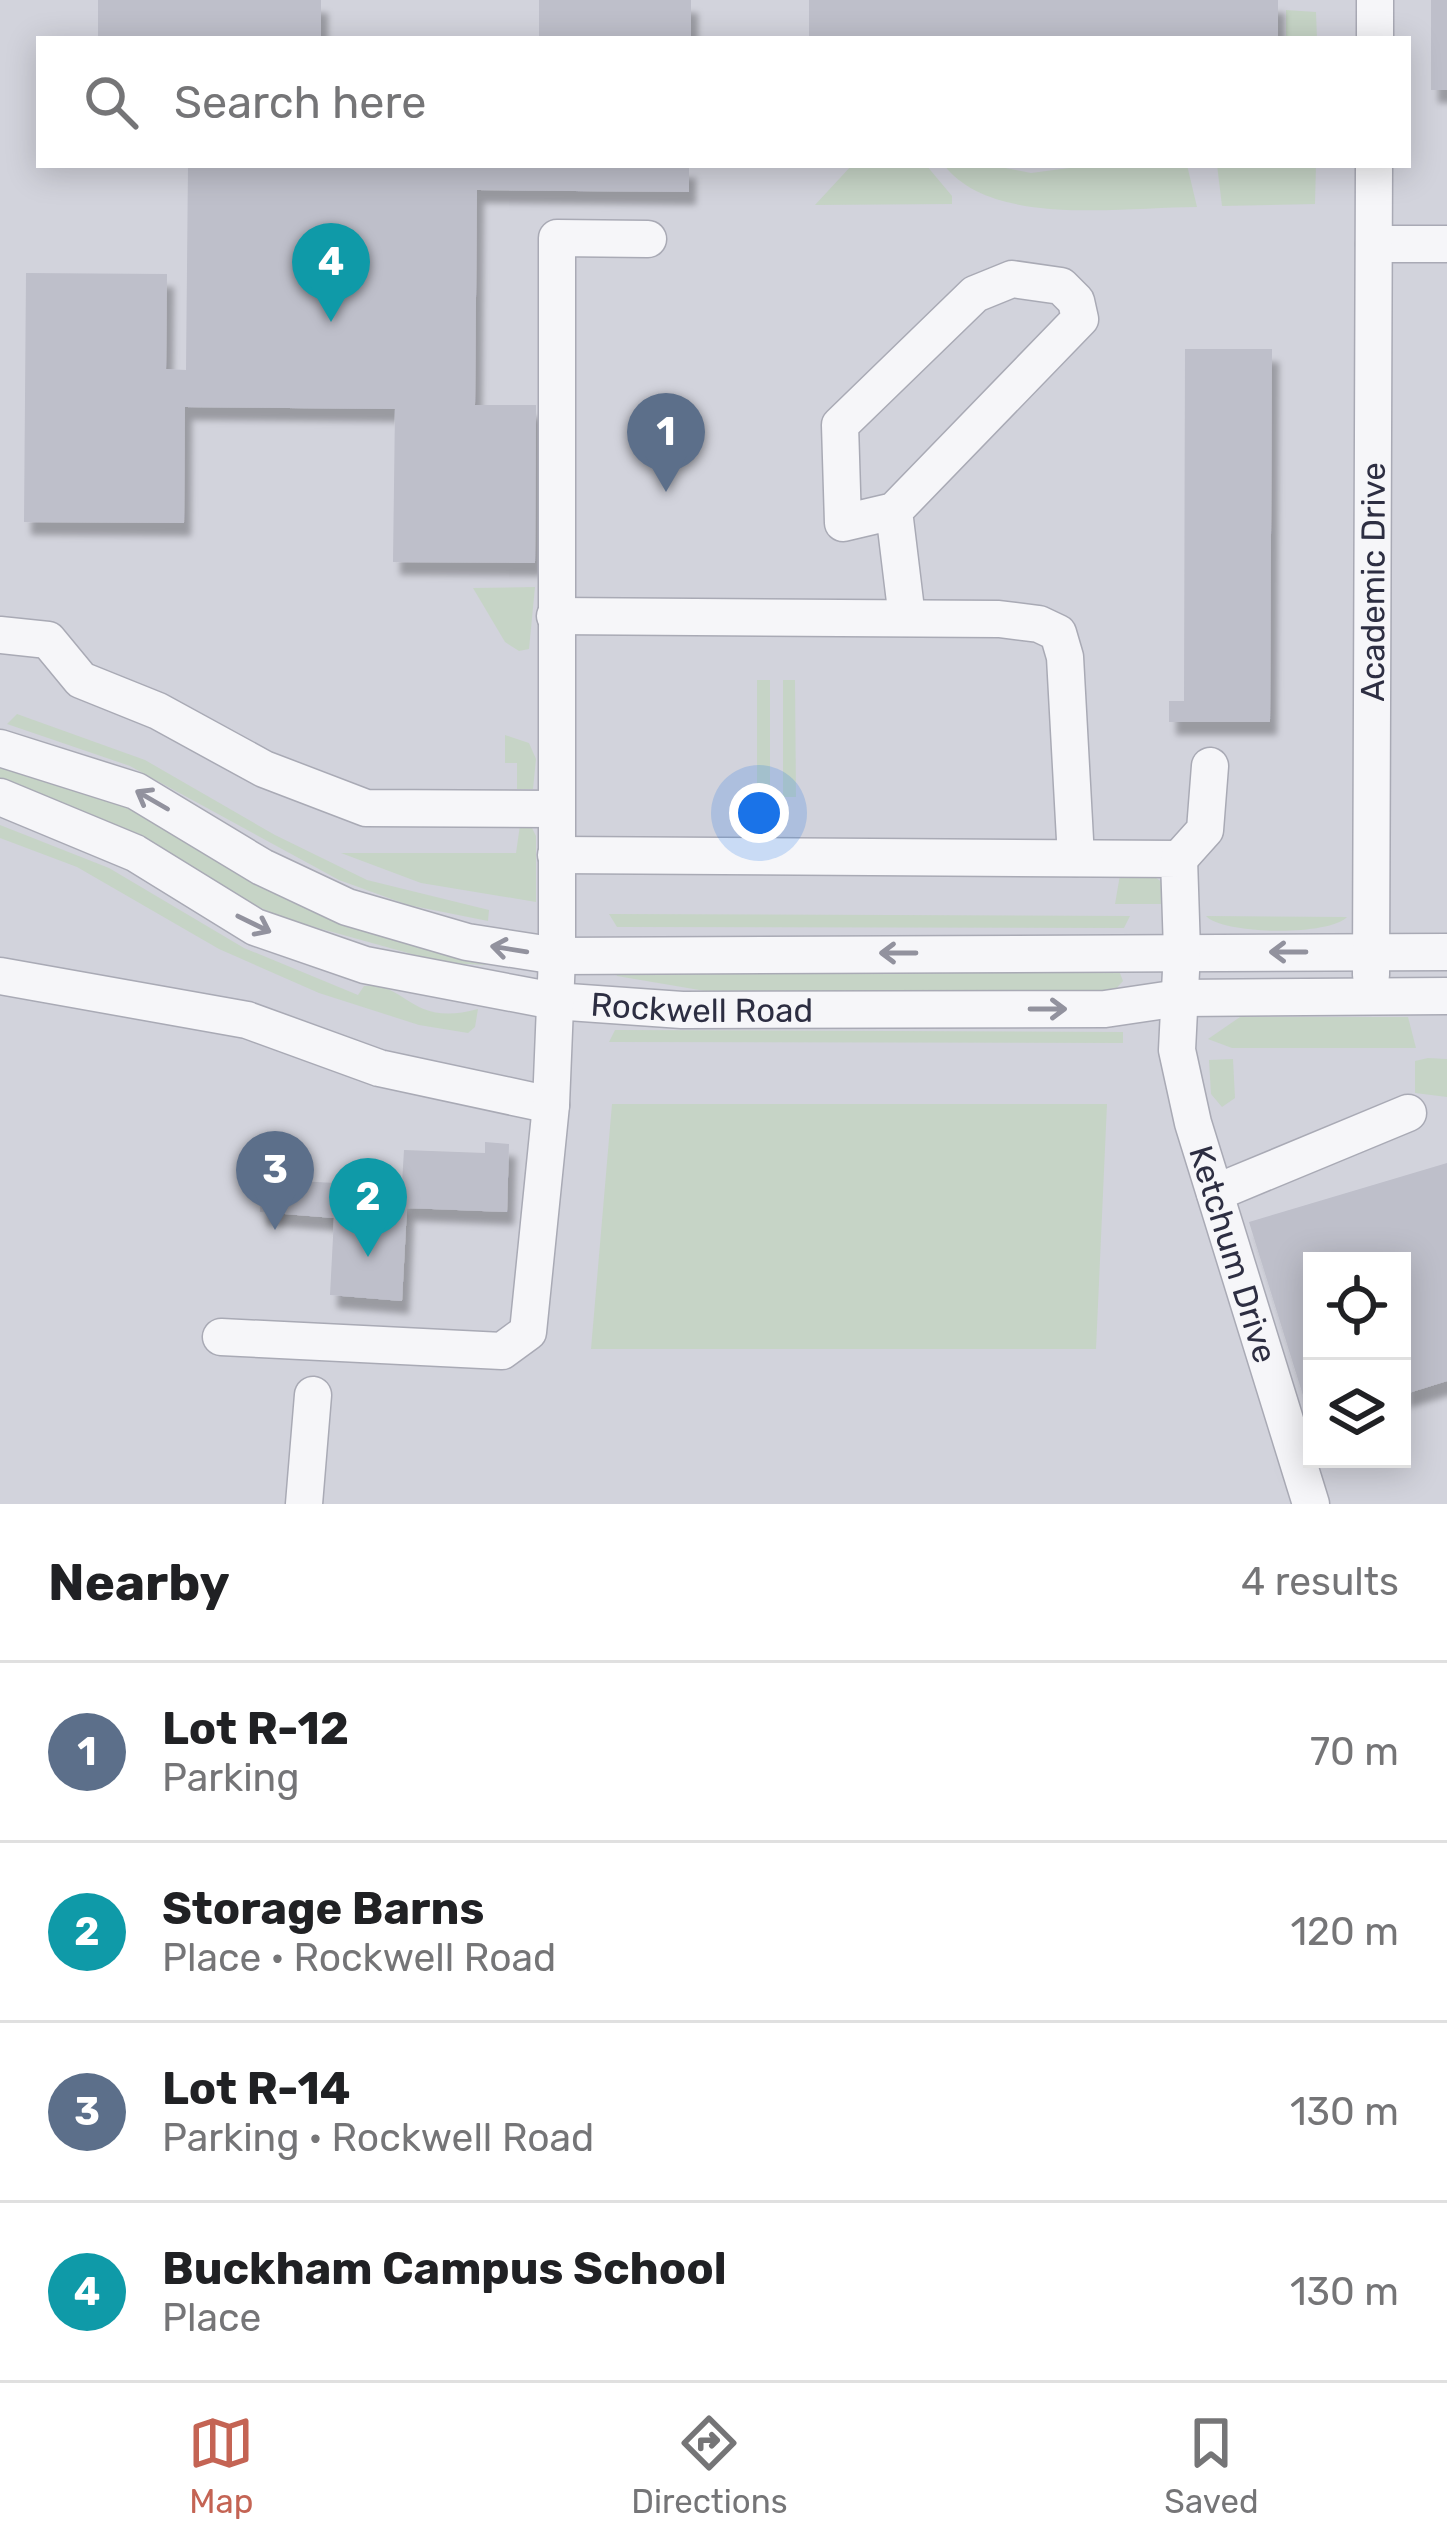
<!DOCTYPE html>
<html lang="en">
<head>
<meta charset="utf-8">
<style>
  :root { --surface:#fff; --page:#f2f2f2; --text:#202124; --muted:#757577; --line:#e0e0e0; --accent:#c46454 }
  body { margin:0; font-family:Rubik,sans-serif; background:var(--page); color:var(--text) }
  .controls { position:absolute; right:36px; bottom:36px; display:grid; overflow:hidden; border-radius:0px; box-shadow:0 6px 30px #0003 }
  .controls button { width:108px; height:108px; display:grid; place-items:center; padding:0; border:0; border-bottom:3px solid var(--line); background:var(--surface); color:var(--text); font:60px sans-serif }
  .you { position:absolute; left:759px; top:813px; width:42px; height:42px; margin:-30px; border:9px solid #fff; border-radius:50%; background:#1a73e8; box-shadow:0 0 0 18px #1a73e833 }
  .badge { display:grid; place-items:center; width:78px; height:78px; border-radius:50%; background:var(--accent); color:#fff; font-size:39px; font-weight:700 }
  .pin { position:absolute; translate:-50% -99px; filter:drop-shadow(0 3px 6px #0008) }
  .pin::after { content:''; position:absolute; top:63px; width:42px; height:36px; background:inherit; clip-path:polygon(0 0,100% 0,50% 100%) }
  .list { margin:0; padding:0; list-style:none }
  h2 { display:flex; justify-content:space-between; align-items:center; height:156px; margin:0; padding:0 48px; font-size:51px }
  h2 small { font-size:39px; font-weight:400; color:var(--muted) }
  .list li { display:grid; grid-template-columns:78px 1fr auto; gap:36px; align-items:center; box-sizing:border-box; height:180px; padding:0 48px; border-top:3px solid var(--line) }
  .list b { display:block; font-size:45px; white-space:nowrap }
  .list p { margin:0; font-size:39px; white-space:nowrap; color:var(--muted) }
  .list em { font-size:39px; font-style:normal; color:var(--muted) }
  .icon { flex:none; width:66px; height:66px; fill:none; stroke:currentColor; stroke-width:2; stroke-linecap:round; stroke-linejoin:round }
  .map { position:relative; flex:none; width:1447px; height:1504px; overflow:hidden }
  .search { position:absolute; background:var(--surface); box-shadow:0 6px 30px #0003; left:36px; right:36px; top:36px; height:132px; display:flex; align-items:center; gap:30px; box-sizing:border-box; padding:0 42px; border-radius:0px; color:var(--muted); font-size:45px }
  .sheet { height:876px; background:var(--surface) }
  nav { display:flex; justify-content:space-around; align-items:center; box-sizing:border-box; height:168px; border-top:3px solid var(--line); background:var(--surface); font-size:33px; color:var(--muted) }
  nav a { display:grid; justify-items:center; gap:6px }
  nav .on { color:var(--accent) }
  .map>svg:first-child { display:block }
  .built { fill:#d2d3dc; fill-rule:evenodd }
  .green { fill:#c6d4c6 }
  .building { fill:#bebfca; filter:url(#shadow) }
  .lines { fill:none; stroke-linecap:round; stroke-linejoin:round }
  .minor-casing { stroke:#a9aab5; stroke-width:39 }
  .minor { stroke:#f6f6f9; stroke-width:36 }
  .oneway { stroke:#92929e }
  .labels { text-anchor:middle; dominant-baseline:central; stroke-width:9; stroke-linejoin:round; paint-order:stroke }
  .street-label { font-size:33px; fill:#2d2e42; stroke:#f3f4f8 }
</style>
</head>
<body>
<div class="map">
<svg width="1447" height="1504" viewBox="0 0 1447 1504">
  <defs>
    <filter id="shadow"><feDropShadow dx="7" dy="13" stdDeviation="3" flood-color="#0004"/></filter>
  </defs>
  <rect width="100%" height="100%" fill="#e4e4eb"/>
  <path class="built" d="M 0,0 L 1447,0 L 1447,1504 L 0,1504 ZM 39,39 L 1408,39 L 1408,165 L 39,165 ZM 1312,1261 L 1402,1261 L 1402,1459 L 1312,1459 Z"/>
  <g class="green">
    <path d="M 1286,10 L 1316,12 L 1317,39 L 1286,39 Z"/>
    <path d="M 852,165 L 926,165 L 952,196 L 952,204 L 815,205 Z"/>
    <path d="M 944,165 L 990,165 L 1031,173 L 1092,165 L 1187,165 L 1197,207 C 1124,207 992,228 944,165 Z"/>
    <path d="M 1217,165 L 1316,165 L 1315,204 L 1222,206 Z"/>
    <path d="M 535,587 L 529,649 L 519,651 L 505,642 L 473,588 Z"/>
    <rect x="757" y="680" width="13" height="116"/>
    <path d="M 783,680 L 795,680 L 796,797 L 783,797 Z"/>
    <path d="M 17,714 L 145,760 L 275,835 L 367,880 L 489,910 L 488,921 L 408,905 L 339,880 L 130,766 L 7,724 Z"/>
    <path d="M 505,735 L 529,743 L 536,759 L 533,789 L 517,789 L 517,763 L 505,763 Z"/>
    <path d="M 0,765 L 118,802 L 363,930 L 488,965 L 444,963 L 282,918 L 0,783 Z"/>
    <path d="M 0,825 L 109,868 L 244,948 L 358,995 L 364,986 C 407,981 410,1028 478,1009 L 475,1027 L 468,1033 L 419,1025 L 319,993 L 219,949 L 77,867 L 0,838 Z"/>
    <path d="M 520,825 L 531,826 L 536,836 L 536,902 L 421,883 L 341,853 L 516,853 Z"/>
    <path d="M 1120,875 L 1152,875 L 1163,883 L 1163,904 L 1115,904 Z"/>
    <path d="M 609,914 L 1130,916 L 1124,928 L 617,927 Z"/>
    <path d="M 1206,916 L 1347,917 C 1329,936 1224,935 1206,916 Z"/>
    <path d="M 614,968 L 1118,968 L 1123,981 L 1112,993 L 723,994 L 617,976 Z"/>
    <path d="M 1240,1017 L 1408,1017 L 1416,1048 L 1232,1048 L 1208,1039 Z"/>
    <path d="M 615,1030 L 1123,1032 L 1123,1043 L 609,1042 Z"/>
    <path d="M 1428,1058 L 1447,1059 L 1447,1097 L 1415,1093 L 1415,1061 Z"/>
    <path d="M 1233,1059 L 1235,1098 L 1222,1107 L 1211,1094 L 1209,1060 Z"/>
    <path d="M 612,1104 L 1107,1104 L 1096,1349 L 591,1349 Z"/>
  </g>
  <g class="building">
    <rect x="98" y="0" width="223" height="39"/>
    <rect x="539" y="0" width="152" height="39"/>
    <rect x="809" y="0" width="469" height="39"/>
    <rect x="1431" y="0" width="16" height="90"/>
    <path d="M 188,165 L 689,165 L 689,192 L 477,190 L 475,405 L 536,405 L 535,563 L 393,562 L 395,409 L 185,407 L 184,523 L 24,522 L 26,273 L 167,274 L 166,369 L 186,370 Z"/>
    <path d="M 1185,349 L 1272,349 L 1270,722 L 1169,722 L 1169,701 L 1184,701 Z"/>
    <path d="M 485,1142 L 509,1144 L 507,1212 L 407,1208 L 402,1301 L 330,1295 L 334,1218 L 260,1212 L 261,1179 L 335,1183 L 335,1195 L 401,1199 L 404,1150 L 485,1153 Z"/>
    <path d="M 1447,1163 L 1447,1381 L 1402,1395 L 1402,1261 L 1312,1261 L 1311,1421 L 1249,1222 Z"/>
  </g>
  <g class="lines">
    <defs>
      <g id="minor">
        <path d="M 1375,39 L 1375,0"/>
        <path d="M 1374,244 L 1447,244"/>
        <path d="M 894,511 L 1080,319 L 1076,301 L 1061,286 L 1012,279 L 975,294 L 840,425 L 843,523 L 894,511 L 907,618"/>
        <path d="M 555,616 L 999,619 L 1039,624 L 1058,633 L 1065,657 L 1076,858"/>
        <path d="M 0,635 L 48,640 L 81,680 L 158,711 L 264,769 L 366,808 L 555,809"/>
        <path d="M 0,748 L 136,791 L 262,867 L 347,907 L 467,942 L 557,956 L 1447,952"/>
        <path id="s1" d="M 0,797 L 135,853 L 255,927 L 365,965 L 554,1001 L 682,1010 L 1105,1009 L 1179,998 L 1447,996"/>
        <path id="s2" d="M 556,855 L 1179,859 L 1182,951 L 1177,1050 L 1193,1123 L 1311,1504"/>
        <path d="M 1179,859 L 1205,830 L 1210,766"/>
        <path id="s3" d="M 1371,975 L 1374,165"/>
        <path d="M 0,976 L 247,1020 L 379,1068 L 551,1105 L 557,956 L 557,238 L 648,239"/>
        <path d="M 1215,1193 L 1408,1113"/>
        <path d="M 221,1337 L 502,1351 L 528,1332 L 551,1105"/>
        <path d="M 304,1504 L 313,1395"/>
      </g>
    </defs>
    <use href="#minor" class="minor-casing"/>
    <use href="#minor" class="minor"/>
  </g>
  <defs><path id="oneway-shaft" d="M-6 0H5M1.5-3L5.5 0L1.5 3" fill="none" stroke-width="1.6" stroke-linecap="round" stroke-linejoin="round" transform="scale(3)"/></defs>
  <g class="oneway">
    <use href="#oneway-shaft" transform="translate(152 800) rotate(-150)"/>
    <use href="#oneway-shaft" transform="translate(254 924) rotate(26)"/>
    <use href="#oneway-shaft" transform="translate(509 949) rotate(-171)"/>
    <use href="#oneway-shaft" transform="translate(1288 952) rotate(-180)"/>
    <use href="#oneway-shaft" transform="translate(898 953) rotate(180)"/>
    <use href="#oneway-shaft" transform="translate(1048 1009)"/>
  </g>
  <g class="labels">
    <g class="street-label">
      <text stroke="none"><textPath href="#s3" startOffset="393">Academic Drive</textPath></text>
      <text stroke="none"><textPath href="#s1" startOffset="744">Rockwell Road</textPath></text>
      <text stroke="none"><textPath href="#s2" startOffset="1026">Ketchum Drive</textPath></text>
    </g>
  </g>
</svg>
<div class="controls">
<button><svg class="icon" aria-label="locate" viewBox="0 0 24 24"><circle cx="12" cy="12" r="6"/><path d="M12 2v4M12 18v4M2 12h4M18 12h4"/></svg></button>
<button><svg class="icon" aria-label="layers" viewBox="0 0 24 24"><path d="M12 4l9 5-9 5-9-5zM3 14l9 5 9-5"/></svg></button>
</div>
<div class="you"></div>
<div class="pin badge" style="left:666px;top:492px;background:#5c6f8a">1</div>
<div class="pin badge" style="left:368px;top:1257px;background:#0f9aa8">2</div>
<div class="pin badge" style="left:275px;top:1230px;background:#5c6f8a">3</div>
<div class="pin badge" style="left:331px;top:322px;background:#0f9aa8">4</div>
<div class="search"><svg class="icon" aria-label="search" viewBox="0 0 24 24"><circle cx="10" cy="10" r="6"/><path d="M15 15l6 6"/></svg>Search here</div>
</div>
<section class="sheet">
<h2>Nearby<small>4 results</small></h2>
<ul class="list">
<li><span class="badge" style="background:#5c6f8a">1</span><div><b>Lot R-12</b><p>Parking</p></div><em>70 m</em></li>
<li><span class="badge" style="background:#0f9aa8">2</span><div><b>Storage Barns</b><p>Place · Rockwell Road</p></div><em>120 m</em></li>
<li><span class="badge" style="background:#5c6f8a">3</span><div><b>Lot R-14</b><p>Parking · Rockwell Road</p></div><em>130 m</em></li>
<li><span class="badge" style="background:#0f9aa8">4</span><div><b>Buckham Campus School</b><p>Place</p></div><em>130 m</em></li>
</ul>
</section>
<nav>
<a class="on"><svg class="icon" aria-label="map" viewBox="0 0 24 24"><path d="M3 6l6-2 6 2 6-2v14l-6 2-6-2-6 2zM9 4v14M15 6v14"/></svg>Map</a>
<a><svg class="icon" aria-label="directions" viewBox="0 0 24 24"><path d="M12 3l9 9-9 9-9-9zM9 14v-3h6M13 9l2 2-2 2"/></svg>Directions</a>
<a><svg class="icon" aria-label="saved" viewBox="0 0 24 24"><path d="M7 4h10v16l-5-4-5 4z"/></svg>Saved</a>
</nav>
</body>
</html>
